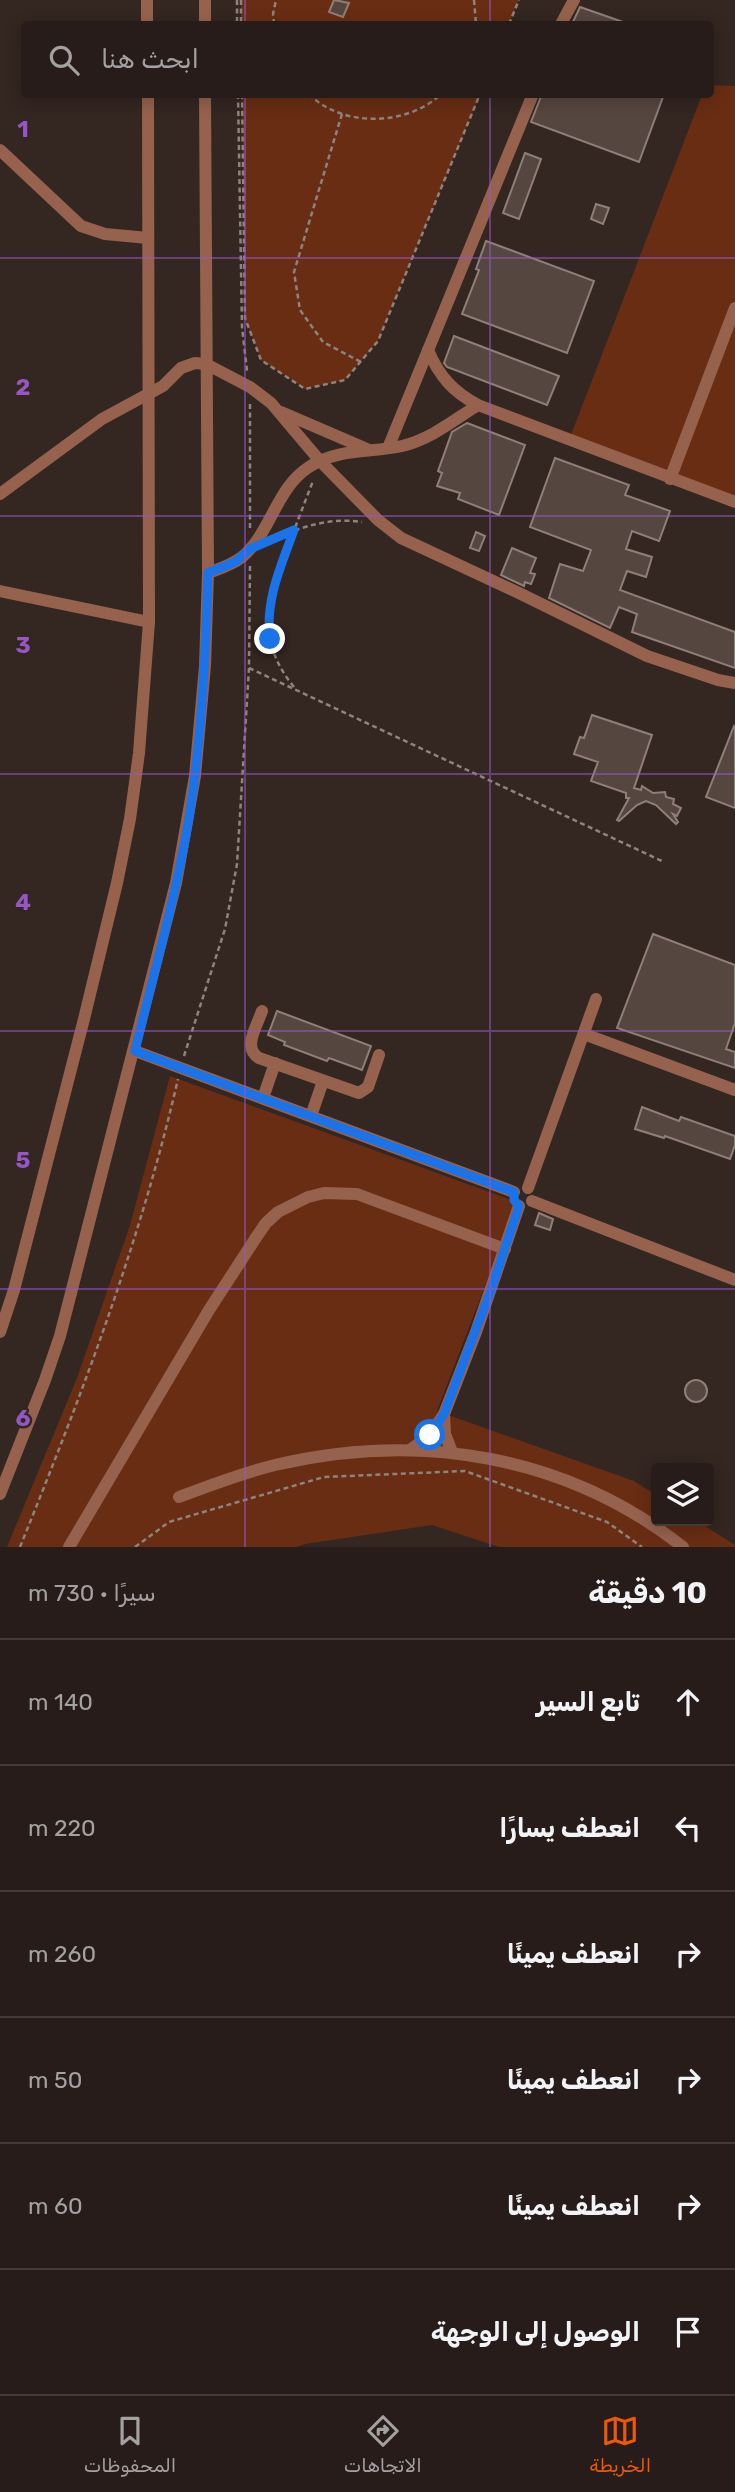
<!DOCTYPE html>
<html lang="ar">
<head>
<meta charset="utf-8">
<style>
  :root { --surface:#271c19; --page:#2f2522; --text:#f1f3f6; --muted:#a4a1a2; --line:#433a38; --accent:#ea580c }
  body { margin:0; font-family:Rubik,Vazirmatn,sans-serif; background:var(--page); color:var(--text); direction:rtl }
  .controls { position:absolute; right:21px; bottom:21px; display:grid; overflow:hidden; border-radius:7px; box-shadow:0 4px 18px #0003 }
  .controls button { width:63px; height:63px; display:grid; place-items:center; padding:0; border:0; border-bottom:2px solid var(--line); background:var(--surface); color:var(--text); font:35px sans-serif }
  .stop { position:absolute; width:21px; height:21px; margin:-16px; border:5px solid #1a73e8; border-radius:50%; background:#fff }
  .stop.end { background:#1a73e8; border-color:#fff; box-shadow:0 2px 7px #0008 }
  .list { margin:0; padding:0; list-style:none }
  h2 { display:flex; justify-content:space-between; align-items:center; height:91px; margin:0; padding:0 28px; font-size:30px }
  h2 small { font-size:23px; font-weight:400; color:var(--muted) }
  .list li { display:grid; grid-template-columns:46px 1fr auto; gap:21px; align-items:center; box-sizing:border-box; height:126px; padding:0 28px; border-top:2px solid var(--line) }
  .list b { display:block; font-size:26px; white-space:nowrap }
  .list em { font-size:23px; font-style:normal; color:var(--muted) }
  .icon { flex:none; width:38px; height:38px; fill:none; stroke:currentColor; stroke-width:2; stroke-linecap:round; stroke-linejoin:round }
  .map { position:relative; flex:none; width:735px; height:1547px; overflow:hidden; direction:ltr }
  .search { position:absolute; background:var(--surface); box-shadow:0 4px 18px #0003; left:21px; right:21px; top:21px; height:77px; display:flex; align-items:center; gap:18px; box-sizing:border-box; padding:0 24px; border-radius:7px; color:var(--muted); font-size:26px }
  .sheet { height:847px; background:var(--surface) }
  nav { display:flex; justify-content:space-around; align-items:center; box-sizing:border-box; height:98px; border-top:2px solid var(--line); background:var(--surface); font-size:19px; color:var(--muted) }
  nav a { display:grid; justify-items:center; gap:4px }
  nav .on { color:var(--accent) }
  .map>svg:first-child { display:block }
  .green { fill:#692d14 }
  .building { fill:#564640; stroke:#907f78; stroke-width:2 }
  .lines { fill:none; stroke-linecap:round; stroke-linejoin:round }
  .path { stroke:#8f837e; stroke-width:2.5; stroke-dasharray:5 3.5; stroke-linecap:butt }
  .minor { stroke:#96624e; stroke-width:12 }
  .route { stroke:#1a73e8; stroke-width:9 }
  .grid { fill:none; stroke:#9557c4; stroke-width:2; stroke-opacity:0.55 }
  .grid-label { font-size:23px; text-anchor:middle; font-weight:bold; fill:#9557c4; stroke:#342621; stroke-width:5; stroke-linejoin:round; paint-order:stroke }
</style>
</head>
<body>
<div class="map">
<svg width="735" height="1547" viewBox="0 0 735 1547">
  <rect width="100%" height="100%" fill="#342621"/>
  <g class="green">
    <path d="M 241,0 L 519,0 L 509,24 L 241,24 Z"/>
    <path d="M 711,85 L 735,86 L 735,501 L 569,440 L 702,95 L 710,94 Z"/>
    <path d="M 242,95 L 480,95 L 378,341 L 345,380 L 305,389 L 261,360 L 245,318 Z"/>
    <path d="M 170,1076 L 517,1202 L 437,1411 L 634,1481 L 656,1495 L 656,1521 L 697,1521 L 735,1545 L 735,1547 L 499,1547 L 432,1525 L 305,1544 L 297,1547 L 7,1547 L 77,1378 L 130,1225 Z"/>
  </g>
  <g class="building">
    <path d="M 334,0 L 349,3 L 343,17 L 329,12 Z"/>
    <path d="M 580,7 L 626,23 L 626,24 L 572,24 Z"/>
    <path d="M 542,94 L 658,94 L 663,97 L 639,162 L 531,122 Z"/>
    <path d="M 525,153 L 541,159 L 519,219 L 503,213 Z"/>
    <path d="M 596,204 L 609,208 L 603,224 L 591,219 Z"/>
    <path d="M 486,241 L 594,281 L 567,353 L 462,314 L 479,270 L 476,269 Z"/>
    <path d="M 454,336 L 559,376 L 547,405 L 447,367 L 444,363 Z"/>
    <path d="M 467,423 L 525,445 L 499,515 L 458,499 L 460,493 L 437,486 L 442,473 L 438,471 L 452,432 Z"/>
    <path d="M 555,458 L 629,485 L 625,495 L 670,511 L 659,541 L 632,531 L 626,549 L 652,557 L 646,577 L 627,571 L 620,590 L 735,632 L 735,668 L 632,632 L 637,614 L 619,607 L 610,628 L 549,598 L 560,564 L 583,571 L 591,550 L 530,527 Z"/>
    <path d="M 476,532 L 485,536 L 479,551 L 470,548 Z"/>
    <path d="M 512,548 L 536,558 L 530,573 L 535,574 L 531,584 L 525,582 L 524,586 L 501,575 Z"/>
    <path d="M 592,715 L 652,735 L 634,788 L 641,790 L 642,786 L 653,793 L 665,792 L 666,797 L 674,799 L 673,804 L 681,808 L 677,816 L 673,814 L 678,822 L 676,824 L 656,805 L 646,801 L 637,805 L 619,821 L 617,820 L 629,798 L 626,798 L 626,793 L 591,781 L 598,762 L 574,754 L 580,737 L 584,738 Z"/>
    <path d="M 734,726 L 735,727 L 735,808 L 706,797 Z"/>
    <path d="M 653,934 L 735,965 L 735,1023 L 726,1049 L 735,1052 L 735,1068 L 617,1028 Z"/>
    <path d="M 277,1011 L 371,1046 L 362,1070 L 329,1058 L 327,1061 L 284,1045 L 285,1042 L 268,1035 Z"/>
    <path d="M 642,1107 L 679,1121 L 681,1117 L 735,1136 L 735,1145 L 730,1159 L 665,1136 L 664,1138 L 635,1129 Z"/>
    <path d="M 539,1213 L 553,1219 L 550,1230 L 535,1225 Z"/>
    <circle cx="696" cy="1391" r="11"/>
  </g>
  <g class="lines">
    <g class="path">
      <path d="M 237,0 L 237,24"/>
      <path d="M 241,0 L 241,24"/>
      <path d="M 474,0 L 476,24"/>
      <path d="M 274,24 L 273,14 L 276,0"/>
      <path d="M 509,24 L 519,0"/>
      <path d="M 238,94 L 242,327 L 247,371"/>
      <path d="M 242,94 L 245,318 L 261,360 L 305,389 L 345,380 L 378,341 L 480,94"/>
      <path d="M 309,94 C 342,128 408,126 441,94"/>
      <path d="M 342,114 L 294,272 L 300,310 L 323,342 L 361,362"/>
      <path d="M 250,528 L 250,402"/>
      <path d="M 271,540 C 301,527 329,517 362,522"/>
      <path d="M 249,668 L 664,862"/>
      <path d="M 294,687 C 256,641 268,602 286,551 C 295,528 304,504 313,481"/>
      <path d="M 184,1056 L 225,929 L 237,864 L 249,668 L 250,566"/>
      <path d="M 20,1547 C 82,1394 141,1240 178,1079"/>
      <path d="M 135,1547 L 169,1522 L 324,1477 L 465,1471 L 607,1522 L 642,1547"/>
    </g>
    <g class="minor">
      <path d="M 147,0 L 147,24"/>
      <path d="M 205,0 L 205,24"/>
      <path d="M 561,24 L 574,0"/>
      <path d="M 0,150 L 81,226 L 105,234 L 148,238"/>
      <path d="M 428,350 C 439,376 453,392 478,405 L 735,502"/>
      <path d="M 281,412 L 367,449"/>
      <path d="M 388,448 L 533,94"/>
      <path d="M 670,479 L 735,308"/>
      <path d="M 0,494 L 102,419 L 163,386 L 181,368 L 195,363 L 206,364 L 250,387 L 271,403 L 320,461 L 378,520 L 401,538 L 519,593 L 647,656 L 718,680 L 735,683"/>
      <path d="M 208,573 C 219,569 232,565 242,557 C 271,533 276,488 309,467 C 338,448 371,453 402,446 C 431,439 454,420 478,405"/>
      <path d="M 0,591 L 149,622"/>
      <path d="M 262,1011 C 257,1026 242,1048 259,1058 L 359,1093 L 368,1087 L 379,1055"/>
      <path d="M 584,1034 L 735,1090"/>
      <path d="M 135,1051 L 514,1192"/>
      <path d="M 263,1098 L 275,1063"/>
      <path d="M 311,1116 L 323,1081"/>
      <path d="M 528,1188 L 596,999"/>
      <path d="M 532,1201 L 735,1280"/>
      <path d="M 0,1332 L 14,1290 L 84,1019 L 117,883 L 130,819 L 139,753 L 149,622 L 148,94"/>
      <path d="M 444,1414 L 445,1434 L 452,1452"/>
      <path d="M 410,1450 L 430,1435 L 444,1414 L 476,1332 L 519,1206"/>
      <path d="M 0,1494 L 45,1380 L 60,1336 L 176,883 L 195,776 L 205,666 L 208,573 L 205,94"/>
      <path d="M 179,1497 C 211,1485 242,1473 275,1465 C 419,1431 566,1455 683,1547"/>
      <path d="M 69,1547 L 209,1310 L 257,1236 L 266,1223 L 278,1212 L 308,1197 L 324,1193 L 357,1194 L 505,1249"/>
    </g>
  </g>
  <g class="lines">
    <path class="route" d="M 270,639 C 265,600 281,566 294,530 L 250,549 L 235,562 L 208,573 C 206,653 202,733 190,812 C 177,893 154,972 135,1051 L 514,1192 L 514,1200 L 519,1206 L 491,1290 L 444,1414 L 430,1435"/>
  </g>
  <path class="grid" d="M 245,0 L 245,24M 490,0 L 490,24M 245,94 L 245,1547M 490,94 L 490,1547M 0,258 L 735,258M 0,516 L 735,516M 0,774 L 735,774M 0,1031 L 735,1031M 0,1289 L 735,1289"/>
  <g class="grid-label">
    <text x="23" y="137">1</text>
    <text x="23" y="395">2</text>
    <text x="23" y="653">3</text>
    <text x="23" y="910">4</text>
    <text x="23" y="1168">5</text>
    <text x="23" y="1426">6</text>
  </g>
</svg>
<div class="controls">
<button><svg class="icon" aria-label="layers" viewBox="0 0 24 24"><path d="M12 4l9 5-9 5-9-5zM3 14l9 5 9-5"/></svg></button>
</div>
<div class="stop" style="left:430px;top:1435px"></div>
<div class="stop end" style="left:270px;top:639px"></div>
<div class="search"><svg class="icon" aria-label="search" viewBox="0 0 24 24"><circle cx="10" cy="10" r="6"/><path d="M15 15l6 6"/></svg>ابحث هنا</div>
</div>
<section class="sheet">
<h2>10 دقيقة<small>سيرًا · 730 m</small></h2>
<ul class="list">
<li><svg class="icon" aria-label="ahead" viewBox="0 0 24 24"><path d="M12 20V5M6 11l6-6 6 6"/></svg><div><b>تابع السير</b></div><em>140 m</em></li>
<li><svg class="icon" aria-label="left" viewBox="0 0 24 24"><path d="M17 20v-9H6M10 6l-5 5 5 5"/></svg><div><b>انعطف يسارًا</b></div><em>220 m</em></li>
<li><svg class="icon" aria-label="right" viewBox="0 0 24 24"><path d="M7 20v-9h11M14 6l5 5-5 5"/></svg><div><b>انعطف يمينًا</b></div><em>260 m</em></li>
<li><svg class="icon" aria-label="right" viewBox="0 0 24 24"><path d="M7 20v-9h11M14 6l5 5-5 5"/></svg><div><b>انعطف يمينًا</b></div><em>50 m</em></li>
<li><svg class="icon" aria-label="right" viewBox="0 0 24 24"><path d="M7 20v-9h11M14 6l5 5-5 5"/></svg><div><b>انعطف يمينًا</b></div><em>60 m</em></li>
<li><svg class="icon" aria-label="arrive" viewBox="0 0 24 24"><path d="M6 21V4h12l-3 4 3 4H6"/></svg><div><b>الوصول إلى الوجهة</b></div></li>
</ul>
</section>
<nav>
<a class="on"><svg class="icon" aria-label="map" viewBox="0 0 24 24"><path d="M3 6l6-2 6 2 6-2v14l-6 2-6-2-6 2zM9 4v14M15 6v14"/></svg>الخريطة</a>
<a><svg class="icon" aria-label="directions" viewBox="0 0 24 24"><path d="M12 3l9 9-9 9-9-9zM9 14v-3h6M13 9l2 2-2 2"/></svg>الاتجاهات</a>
<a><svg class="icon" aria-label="saved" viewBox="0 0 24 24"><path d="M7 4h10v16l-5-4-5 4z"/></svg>المحفوظات</a>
</nav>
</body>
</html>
